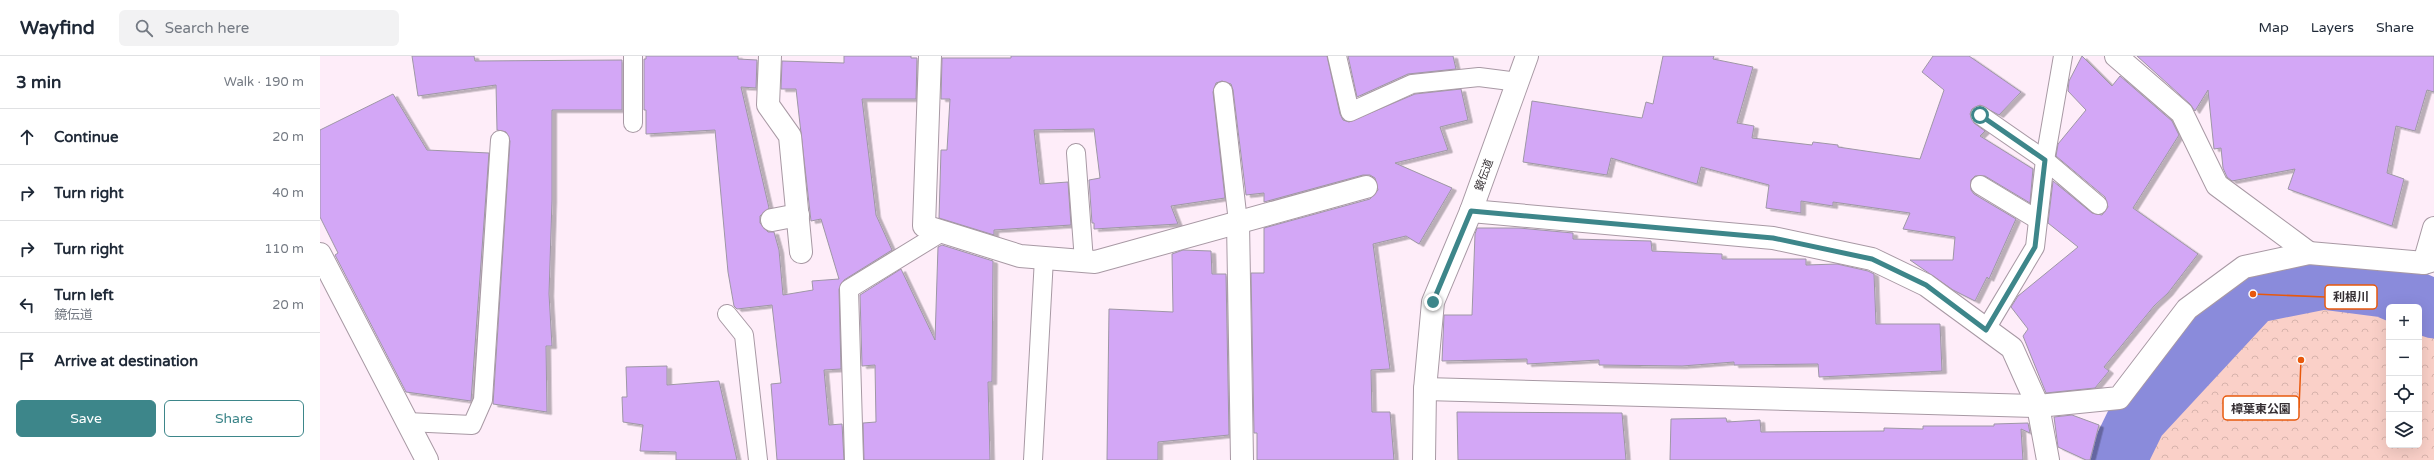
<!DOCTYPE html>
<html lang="en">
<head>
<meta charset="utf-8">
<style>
  :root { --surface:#fff; --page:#f2f2f3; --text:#1f2937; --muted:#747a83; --line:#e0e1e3; --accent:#3d868a }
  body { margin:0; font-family:"Varela Round","Noto Sans JP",sans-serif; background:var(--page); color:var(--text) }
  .controls { position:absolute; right:12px; bottom:12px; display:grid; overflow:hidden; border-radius:6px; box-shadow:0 4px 16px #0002 }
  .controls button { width:36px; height:36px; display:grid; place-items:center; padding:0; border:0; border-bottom:1px solid var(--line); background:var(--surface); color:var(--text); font:20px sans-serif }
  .stop { position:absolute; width:12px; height:12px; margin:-9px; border:3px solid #3d868a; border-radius:50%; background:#fff }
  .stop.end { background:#3d868a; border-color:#fff; box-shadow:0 1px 4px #0008 }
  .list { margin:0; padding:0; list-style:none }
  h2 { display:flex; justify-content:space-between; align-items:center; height:52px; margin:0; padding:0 16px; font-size:17px }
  h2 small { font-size:13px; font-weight:400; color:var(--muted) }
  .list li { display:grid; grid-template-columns:26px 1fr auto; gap:12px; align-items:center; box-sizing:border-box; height:56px; padding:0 16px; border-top:1px solid var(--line) }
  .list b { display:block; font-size:15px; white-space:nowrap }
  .list p { margin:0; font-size:13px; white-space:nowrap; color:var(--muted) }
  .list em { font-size:13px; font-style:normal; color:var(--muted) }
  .actions { display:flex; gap:8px; padding:12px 16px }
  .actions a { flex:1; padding:9px 0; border:1px solid var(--accent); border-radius:6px; text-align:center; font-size:14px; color:var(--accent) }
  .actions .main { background:var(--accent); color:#fff }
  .icon { flex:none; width:22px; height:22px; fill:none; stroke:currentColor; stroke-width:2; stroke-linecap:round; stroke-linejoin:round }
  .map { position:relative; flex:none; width:2114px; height:404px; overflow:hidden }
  header { display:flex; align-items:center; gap:24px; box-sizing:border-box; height:56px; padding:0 20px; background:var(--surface); border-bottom:1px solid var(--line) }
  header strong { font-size:19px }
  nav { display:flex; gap:22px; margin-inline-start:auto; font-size:14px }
  .search { width:280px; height:36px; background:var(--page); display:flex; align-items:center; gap:10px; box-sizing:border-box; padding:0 14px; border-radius:6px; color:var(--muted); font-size:15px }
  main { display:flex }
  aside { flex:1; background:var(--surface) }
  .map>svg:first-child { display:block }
  .park { fill:url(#park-crowns) }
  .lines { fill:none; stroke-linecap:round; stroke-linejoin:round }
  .river { stroke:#8a8bdb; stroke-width:59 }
  .building { fill:#d3a7f6; stroke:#9e97a5; filter:url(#shadow) }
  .lane-casing { stroke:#a899a4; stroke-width:20 }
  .street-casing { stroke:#a899a4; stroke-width:24 }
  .lane { stroke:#fff; stroke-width:18 }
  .street { stroke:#fff; stroke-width:22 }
  .route { stroke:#3d868a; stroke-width:5 }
  .labels { text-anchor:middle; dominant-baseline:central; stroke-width:4; stroke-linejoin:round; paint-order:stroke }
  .street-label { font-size:11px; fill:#352f33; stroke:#fff }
  .leader { fill:none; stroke:#e8590c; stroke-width:1.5 }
  .callout-dot { fill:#e8590c; stroke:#fff; stroke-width:1.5 }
  .callout { fill:#fff; stroke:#e8590c; stroke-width:1.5 }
  .callout-label { font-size:12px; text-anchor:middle; font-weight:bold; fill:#352f33 }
</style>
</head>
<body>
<header>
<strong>Wayfind</strong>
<div class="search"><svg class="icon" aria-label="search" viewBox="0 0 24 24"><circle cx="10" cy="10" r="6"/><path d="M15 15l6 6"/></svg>Search here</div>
<nav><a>Map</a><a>Layers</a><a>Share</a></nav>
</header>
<main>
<aside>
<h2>3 min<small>Walk · 190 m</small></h2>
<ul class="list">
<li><svg class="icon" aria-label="ahead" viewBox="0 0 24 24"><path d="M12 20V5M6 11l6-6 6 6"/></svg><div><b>Continue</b></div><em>20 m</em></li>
<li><svg class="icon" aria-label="right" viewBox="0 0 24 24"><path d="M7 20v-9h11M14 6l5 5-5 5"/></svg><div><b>Turn right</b></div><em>40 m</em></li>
<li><svg class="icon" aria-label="right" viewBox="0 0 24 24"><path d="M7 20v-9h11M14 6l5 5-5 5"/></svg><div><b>Turn right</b></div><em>110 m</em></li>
<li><svg class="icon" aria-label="left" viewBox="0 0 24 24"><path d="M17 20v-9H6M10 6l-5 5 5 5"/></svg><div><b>Turn left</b><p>鏡伝道</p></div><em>20 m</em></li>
<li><svg class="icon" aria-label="arrive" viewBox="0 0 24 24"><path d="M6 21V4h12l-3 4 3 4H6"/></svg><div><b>Arrive at destination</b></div></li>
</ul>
<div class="actions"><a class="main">Save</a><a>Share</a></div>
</aside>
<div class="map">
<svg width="2114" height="404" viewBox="0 0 2114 404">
  <defs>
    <pattern id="park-crowns" width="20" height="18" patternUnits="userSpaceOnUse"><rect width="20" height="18" fill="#fad0c8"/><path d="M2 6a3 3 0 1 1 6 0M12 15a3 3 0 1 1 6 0" fill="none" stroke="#d7b3ac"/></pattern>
    <filter id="shadow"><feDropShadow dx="4.5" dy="2.5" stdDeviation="0" flood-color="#0004"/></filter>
  </defs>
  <rect width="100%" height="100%" fill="#feedf9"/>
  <path class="park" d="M 2005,237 L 2057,242 L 2078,251 L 2069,251 L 2069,389 L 2099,389 L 2099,260 L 2114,266 L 2114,404 L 1813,404 L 1823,380 L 1937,254 Z"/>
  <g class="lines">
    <path class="river" d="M 1797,404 L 1817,363 L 1933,238 L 2003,224 L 2065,232 L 2114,253"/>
  </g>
  <g class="building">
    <path d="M 92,0 L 154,0 L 155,5 L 302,4 L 302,54 L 232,54 L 232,144 L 229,238 L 232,290 L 226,290 L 227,356 L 173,348 L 190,85 L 186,76 L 177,74 L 176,29 L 98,40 Z"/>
    <path d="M 326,0 L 418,0 L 418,3 L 437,4 L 436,32 L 421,31 L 449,152 L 440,160 L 440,167 L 448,176 L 454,176 L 459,194 L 463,239 L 493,234 L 492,225 L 519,223 L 501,163 L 491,165 L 476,33 L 461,33 L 462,5 L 524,7 L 524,0 L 591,0 L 591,2 L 597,2 L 596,43 L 542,43 L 556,159 L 572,194 L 524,224 L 519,233 L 521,313 L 504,314 L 509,369 L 522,368 L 524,404 L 457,404 L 451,328 L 461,327 L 452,249 L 417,253 L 414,250 L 408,216 L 395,74 L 326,78 L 326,54 L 324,54 L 324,3 L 326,3 Z"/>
    <path d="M 691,0 L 1007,0 L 1020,58 L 1023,64 L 1029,66 L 1095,38 L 1141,33 L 1148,64 L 1120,71 L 1128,94 L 1075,107 L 1132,132 L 1099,188 L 1086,180 L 1053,188 L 1070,313 L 1051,314 L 1052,356 L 1070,356 L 1074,404 L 937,404 L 937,377 L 934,377 L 931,217 L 944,217 L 944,172 L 1050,143 L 1058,134 L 1055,122 L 1050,119 L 1043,119 L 944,146 L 944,137 L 926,139 L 913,34 L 911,28 L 902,25 L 896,27 L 893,36 L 905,142 L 851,150 L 858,168 L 774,173 L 774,167 L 772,167 L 769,124 L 780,122 L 774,73 L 714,74 L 720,128 L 748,126 L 751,169 L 674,174 L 674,179 L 619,162 L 621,94 L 627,94 L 630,43 L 621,43 L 622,2 L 691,2 Z"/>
    <path d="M 1028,0 L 1133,0 L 1136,13 L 1088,18 L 1037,41 Z"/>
    <path d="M 1343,0 L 1394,0 L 1393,3 L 1433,11 L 1417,67 L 1434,70 L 1432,82 L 1492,89 L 1493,86 L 1518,89 L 1518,91 L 1600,103 L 1624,34 L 1602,16 L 1613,0 L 1649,0 L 1701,36 L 1679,59 L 1660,49 L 1652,53 L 1650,58 L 1654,67 L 1665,75 L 1660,80 L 1713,113 L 1710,147 L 1665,120 L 1655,120 L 1651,124 L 1651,134 L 1654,138 L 1696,163 L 1669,223 L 1667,221 L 1655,245 L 1633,234 L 1590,204 L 1633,204 L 1635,181 L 1583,173 L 1590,157 L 1513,146 L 1513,150 L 1481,145 L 1481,157 L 1446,152 L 1449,129 L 1381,111 L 1377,128 L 1291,102 L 1287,119 L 1203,106 L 1212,45 L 1322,62 L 1326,46 L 1333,48 Z"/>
    <path d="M 1762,0 L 1792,30 L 1800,20 L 1852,65 L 1859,79 L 1813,152 L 1878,198 L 1848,237 L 1834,250 L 1784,311 L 1789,315 L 1775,332 L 1726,337 L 1703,280 L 1708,273 L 1691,251 L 1698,240 L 1758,191 L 1728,167 L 1733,125 L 1772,157 L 1782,159 L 1788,151 L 1785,141 L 1736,100 L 1738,88 L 1766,54 L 1748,35 L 1749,25 Z"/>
    <path d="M 1817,0 L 2114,0 L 2114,36 L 2107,34 L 2095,75 L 2076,70 L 2067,117 L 2084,123 L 2072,170 L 1968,133 L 1975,113 L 1912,125 L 1907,121 L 1903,112 L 1901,92 L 1894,93 L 1888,34 L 1875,55 L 1870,48 Z"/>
    <path d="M 73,38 L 107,94 L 169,97 L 151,345 L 86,336 L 15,199 L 18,197 L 0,161 L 0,74 Z"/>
    <path d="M 1157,172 L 1199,172 L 1253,177 L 1253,183 L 1331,185 L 1332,195 L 1402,198 L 1402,203 L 1486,203 L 1486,209 L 1517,208 L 1548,215 L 1554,218 L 1556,268 L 1620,268 L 1622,315 L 1499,321 L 1498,308 L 1414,309 L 1414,306 L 1362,310 L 1279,309 L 1279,304 L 1207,308 L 1207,303 L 1122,305 L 1124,259 L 1152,259 L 1155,178 Z"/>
    <path d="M 622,189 L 673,205 L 672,326 L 668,326 L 670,404 L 544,404 L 543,367 L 556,366 L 555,309 L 542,310 L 540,239 L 581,213 L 615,284 L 618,191 Z"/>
    <path d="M 863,194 L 891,195 L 892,218 L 906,218 L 909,379 L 838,386 L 838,404 L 787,404 L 789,253 L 853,256 L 852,198 Z"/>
    <path d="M 347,310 L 347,329 L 399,325 L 417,404 L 356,404 L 356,396 L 320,395 L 323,369 L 303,366 L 302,341 L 307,341 L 306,311 Z"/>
    <path d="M 1137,356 L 1302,357 L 1306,404 L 1138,404 Z"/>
    <path d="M 1752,359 L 1779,369 L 1770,404 L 1766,404 L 1738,391 L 1734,361 Z"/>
    <path d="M 1406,362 L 1407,366 L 1440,364 L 1441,376 L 1564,375 L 1564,372 L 1603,373 L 1603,370 L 1674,370 L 1674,368 L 1708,367 L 1710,377 L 1701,373 L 1703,404 L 1350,404 L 1351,363 Z"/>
  </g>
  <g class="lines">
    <defs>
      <g id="lane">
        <path d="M 1017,0 L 1030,56 L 1092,28 L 1159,21 L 1198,26"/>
        <path d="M 903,35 L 918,166"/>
        <path d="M 1660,59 L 1725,104 L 1778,149"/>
        <path d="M 313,67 L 313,0"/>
        <path d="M 756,97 L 764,205"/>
        <path d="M 1660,129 L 1718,164"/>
        <path d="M 407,258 L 424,279 L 438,404"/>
        <path d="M 1666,273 L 1715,191 L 1725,104 L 1743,0"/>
        <path d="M 87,366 L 152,369 L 163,344 L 180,84"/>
        <path d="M 534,404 L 529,233 L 622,176"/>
        <path d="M 713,404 L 724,202"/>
      </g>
      <g id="street">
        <path d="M 450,0 L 448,49 L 470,80 L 481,196"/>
        <path d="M 610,0 L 604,170 L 700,200 L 775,206 L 1046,131"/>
        <path d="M 1796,0 L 1862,57 L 1897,129 L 1989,197"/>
        <path d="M 1151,155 L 1453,182 L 1552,203 L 1606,229 L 1692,292 L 1718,350 L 1728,404"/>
        <path d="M 452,164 L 478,159"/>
        <path d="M 918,166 L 922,404"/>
        <path d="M 0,198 L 107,404"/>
        <path d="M 2104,207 L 2114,172"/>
        <path d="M 1105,333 L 1718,350 L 1799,342 L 1867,253 L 1924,211 L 1989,197 L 2104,207 L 2114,204"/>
        <path d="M 1104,404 L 1105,333 L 1113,246 L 1151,155 L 1207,0"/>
      </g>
    </defs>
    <use href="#lane" class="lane-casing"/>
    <use href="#street" class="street-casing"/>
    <use href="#lane" class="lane"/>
    <use href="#street" class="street"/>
  </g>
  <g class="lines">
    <path class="route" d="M 1113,246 L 1151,155 L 1453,182 L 1552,203 L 1606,229 L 1666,274 L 1715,191 L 1725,104 L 1660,59"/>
  </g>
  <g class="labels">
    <g class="street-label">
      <text transform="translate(1164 119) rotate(-70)">鏡伝道</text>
    </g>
  </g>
  <path class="leader" d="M1933 238L2005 241M1981 304L1979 352"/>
  <g class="callout-dot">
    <circle cx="1933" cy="238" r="4"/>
    <circle cx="1981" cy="304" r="4"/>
  </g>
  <g class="callout">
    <rect x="2005" y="229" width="52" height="24" rx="4"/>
    <rect x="1903" y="340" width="76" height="24" rx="4"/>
  </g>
  <g class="callout-label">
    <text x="2031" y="245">利根川</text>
    <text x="1941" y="357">樟葉東公園</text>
  </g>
</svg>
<div class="controls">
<button>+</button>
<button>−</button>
<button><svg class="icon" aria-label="locate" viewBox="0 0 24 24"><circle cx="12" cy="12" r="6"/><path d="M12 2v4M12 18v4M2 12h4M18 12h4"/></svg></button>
<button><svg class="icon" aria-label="layers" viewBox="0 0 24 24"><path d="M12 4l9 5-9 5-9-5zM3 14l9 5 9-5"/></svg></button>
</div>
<div class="stop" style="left:1660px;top:59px"></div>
<div class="stop end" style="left:1113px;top:246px"></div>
</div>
</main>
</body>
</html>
